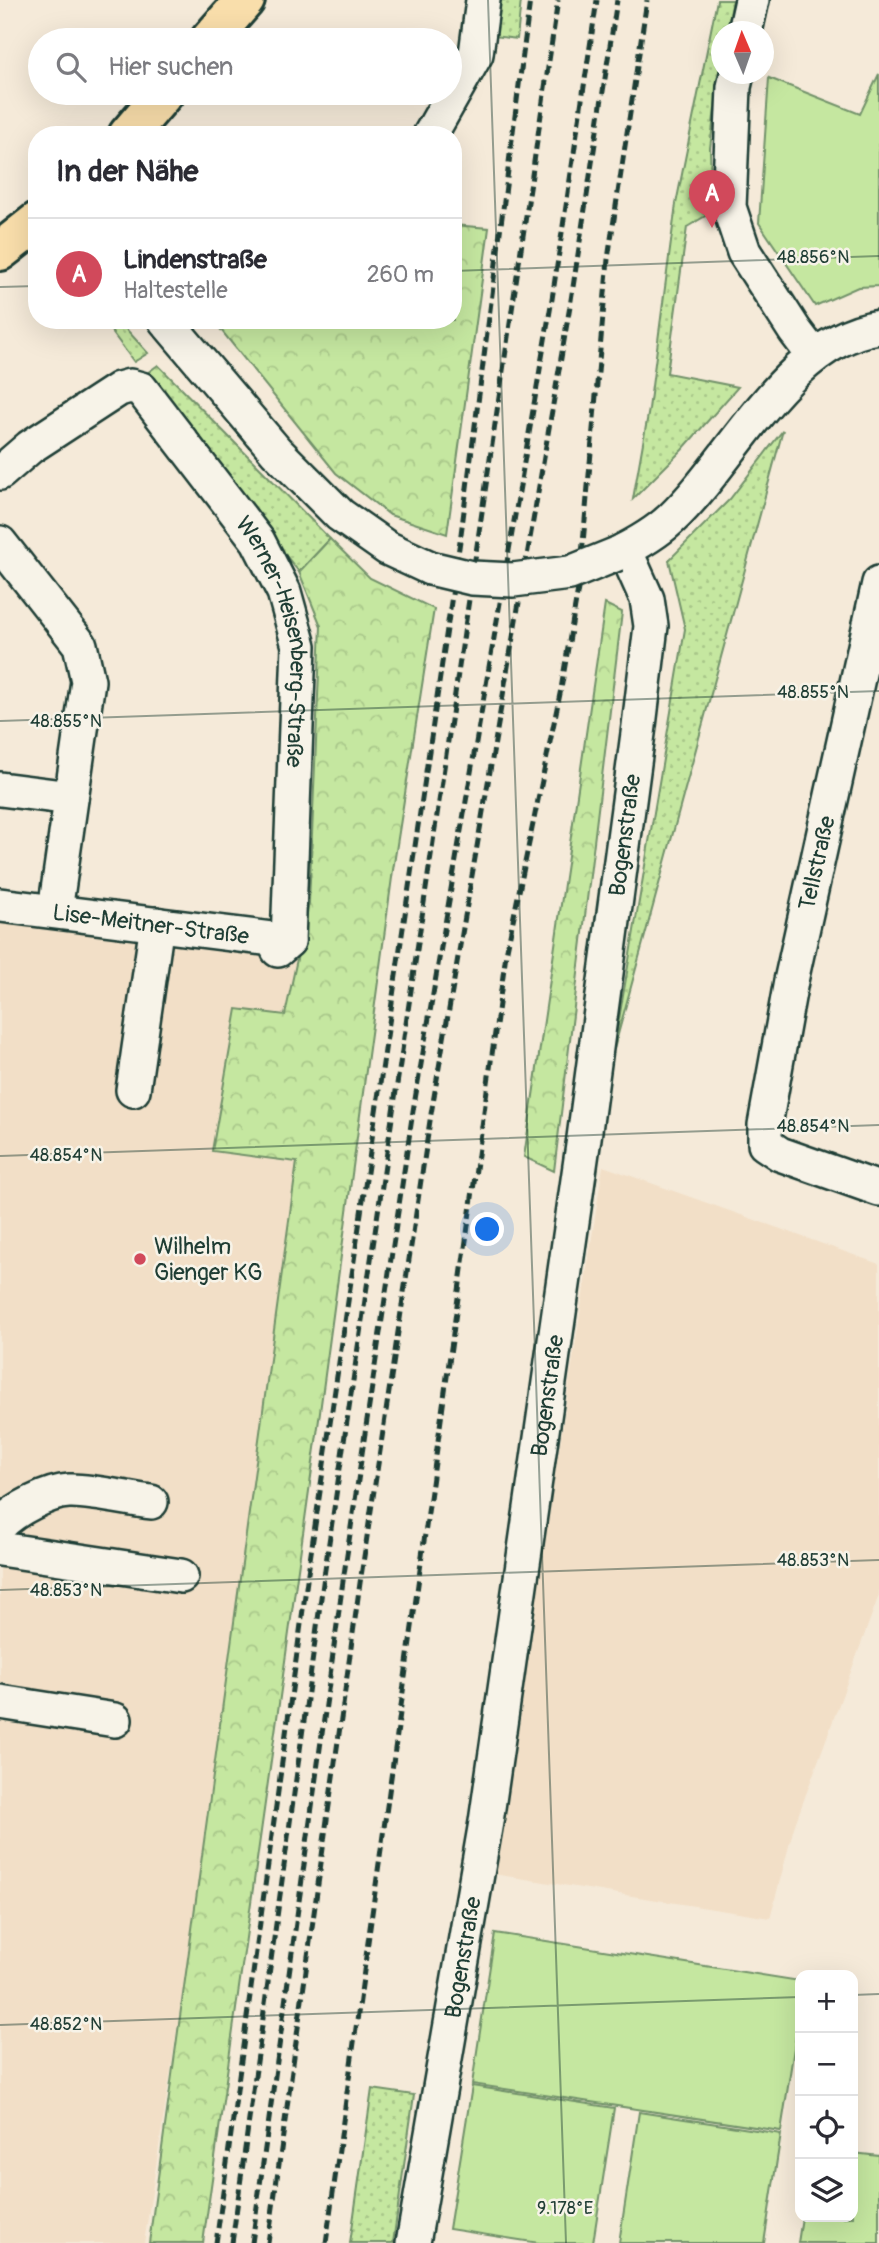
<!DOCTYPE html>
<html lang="de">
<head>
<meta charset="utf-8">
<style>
  :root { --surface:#fff; --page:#f2f2f3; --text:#2b2b33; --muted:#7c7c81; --line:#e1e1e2; --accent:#d1495b }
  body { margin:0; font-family:Pangolin,sans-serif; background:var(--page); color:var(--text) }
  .controls { position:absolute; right:21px; bottom:21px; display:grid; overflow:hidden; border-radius:14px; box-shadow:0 7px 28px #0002 }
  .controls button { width:63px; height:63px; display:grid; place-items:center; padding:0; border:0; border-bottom:2px solid var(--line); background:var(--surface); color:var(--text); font:35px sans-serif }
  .compass { position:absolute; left:711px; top:21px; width:63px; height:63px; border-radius:50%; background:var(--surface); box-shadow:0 7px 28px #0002; rotate:358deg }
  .you { position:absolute; left:488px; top:1230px; width:24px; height:24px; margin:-18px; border:5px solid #fff; border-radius:50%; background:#1a73e8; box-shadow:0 0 0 10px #1a73e833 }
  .badge { display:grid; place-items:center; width:46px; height:46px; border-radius:50%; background:var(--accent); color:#fff; font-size:23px; font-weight:700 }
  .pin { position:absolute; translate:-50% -58px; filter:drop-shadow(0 2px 4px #0008) }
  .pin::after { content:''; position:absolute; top:37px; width:24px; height:21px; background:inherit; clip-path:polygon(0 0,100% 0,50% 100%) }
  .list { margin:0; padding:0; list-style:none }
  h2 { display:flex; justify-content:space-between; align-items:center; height:91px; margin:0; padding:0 28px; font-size:30px }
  h2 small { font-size:23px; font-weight:400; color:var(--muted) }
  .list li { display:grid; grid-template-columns:46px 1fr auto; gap:21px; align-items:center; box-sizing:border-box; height:112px; padding:0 28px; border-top:2px solid var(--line) }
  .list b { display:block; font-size:26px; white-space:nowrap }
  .list p { margin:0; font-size:23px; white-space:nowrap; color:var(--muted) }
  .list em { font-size:23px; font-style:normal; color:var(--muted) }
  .icon { flex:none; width:38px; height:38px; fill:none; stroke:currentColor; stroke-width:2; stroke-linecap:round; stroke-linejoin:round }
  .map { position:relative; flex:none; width:879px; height:2243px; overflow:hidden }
  .search { position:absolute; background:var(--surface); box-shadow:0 7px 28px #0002; left:28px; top:28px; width:434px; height:77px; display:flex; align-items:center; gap:18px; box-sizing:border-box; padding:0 24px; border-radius:38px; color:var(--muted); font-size:26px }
  .panel { position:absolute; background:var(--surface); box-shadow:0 7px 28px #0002; left:28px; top:126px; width:434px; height:203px; border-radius:28px }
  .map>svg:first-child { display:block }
  .built { fill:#f2dfc7 }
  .grass { fill:url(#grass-dots); stroke:#72926a; stroke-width:2 }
  .forest { fill:url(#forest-crowns); stroke:#72926a; stroke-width:2 }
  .park { fill:#c5e7a0; stroke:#72926a; stroke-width:2 }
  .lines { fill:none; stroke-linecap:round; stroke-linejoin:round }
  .minor-casing { stroke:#1f3d34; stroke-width:38 }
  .major-casing { stroke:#1f3d34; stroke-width:44 }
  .minor { stroke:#f7f3e8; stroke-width:33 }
  .major { stroke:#f9deab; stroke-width:38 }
  .rail { stroke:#1f3d34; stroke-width:5; stroke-dasharray:10 5; stroke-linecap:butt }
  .minor-bridge-casing { stroke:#1f3d34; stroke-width:38; stroke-linecap:butt }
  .minor-bridge { stroke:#f7f3e8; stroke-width:33 }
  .ticks { fill:none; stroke:#1f3d34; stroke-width:2; stroke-opacity:0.45 }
  .poi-dot { fill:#d1495b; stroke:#f7f3e8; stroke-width:2.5 }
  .labels { text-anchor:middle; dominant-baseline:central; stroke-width:5; stroke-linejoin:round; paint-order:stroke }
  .street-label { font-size:23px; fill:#1f3d34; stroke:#f7f3e8 }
  .poi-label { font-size:23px; fill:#1f3d34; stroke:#f7f3e8; text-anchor:start }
  .ticks-label { font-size:18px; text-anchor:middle; fill:#1f3d34; stroke:#f7f3e8; stroke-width:5; stroke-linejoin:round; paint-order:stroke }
</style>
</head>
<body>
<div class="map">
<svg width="879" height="2243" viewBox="0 0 879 2243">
  <defs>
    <pattern id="grass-dots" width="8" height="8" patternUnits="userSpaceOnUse" patternTransform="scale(1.75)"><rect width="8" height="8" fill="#c5e7a0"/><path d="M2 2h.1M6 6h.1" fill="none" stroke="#a9c78a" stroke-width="1.8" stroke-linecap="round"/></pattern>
    <pattern id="forest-crowns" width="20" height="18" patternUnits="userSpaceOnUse" patternTransform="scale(1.75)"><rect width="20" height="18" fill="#c5e7a0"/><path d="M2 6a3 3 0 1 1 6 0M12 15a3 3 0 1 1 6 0" fill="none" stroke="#a9c78a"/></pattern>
  </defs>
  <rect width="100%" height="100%" fill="#f5ead9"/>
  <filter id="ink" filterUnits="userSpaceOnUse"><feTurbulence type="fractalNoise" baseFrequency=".0143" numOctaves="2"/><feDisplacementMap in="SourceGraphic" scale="14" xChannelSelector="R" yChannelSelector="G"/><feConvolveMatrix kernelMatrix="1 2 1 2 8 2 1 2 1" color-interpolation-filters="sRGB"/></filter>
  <g filter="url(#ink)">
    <g class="built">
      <path d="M 0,905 L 288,941 L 342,967 L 144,2243 L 0,2243 Z"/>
      <path d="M 603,1166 L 879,1264 L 879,1595 L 794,1827 L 770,1918 L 493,1874 Z"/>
    </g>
    <g class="grass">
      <path d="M 490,0 L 521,0 L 517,39 L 485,35 Z"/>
      <path d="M 717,0 L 733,0 L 727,31 L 722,32 L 721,61 L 710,148 L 712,212 L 687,227 L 667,373 L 738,387 L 682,450 L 633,499 L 649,409 L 676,204 Z"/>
      <path d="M 103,320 L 118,320 L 148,353 L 134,362 Z"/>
      <path d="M 158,365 L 330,539 L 299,572 L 143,376 Z"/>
      <path d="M 783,430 L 614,1049 L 685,629 L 669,560 L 730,499 Z"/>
      <path d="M 372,2089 L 414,2095 L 393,2243 L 350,2243 Z"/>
    </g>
    <g class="forest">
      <path d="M 453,225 L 489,228 L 447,534 L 390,515 L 336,473 L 213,320 L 453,320 Z"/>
      <path d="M 330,539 L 370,578 L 434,609 L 393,870 L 317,1434 L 203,2243 L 149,2243 L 297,1162 L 212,1151 L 237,1009 L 285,1015 L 309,903 L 321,626 L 299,572 Z"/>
      <path d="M 605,604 L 622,612 L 554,1171 L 524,1157 Z"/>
    </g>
    <g class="park">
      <path d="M 879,74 L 879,286 L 858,287 L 815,306 L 759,223 L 769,78 L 860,114 Z"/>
      <path d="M 495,1933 L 800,1981 L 800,2010 L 781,2131 L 472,2084 Z"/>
      <path d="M 472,2086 L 614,2108 L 593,2243 L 539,2243 L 449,2229 Z"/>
      <path d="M 639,2112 L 781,2134 L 764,2243 L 619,2243 Z"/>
      <path d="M 853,2153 L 879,2156 L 879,2243 L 798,2243 L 802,2217 L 853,2217 Z"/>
    </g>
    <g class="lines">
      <defs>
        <g id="minor">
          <path d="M 745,32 L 752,0"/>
          <path d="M 737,74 L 734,87 L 729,207 L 744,252 L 795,331 L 814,356"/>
          <path d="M 430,135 L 476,54 L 483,0"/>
          <path d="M 165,320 L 276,451 L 340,515 L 387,548 L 430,568"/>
          <path id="s1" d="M 0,473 L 30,447 L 119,389 L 130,386 L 141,389 L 258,541 L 284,592 L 299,646 L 288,941"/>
          <path d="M 0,543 L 80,645 L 88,681 L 55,911"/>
          <path d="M 617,554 C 637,544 655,534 671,519 C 733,461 788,340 879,327"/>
          <path d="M 879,583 L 791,981 L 765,1125 L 765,1144 L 780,1154 L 879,1189"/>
          <path d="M 0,789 L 71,798"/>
          <path id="s2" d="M 0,905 L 288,941 L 278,950"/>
          <path d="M 133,1090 L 157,924"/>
          <path d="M 0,1525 C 14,1510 48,1492 69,1491 C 90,1490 128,1499 151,1502"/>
          <path d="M 0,1549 L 181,1576"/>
          <path d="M 0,1702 L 115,1720"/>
          <path id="s3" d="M 413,2243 L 486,1822 L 584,1138 L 639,726 L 651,626 L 647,599 L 625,550"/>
        </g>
        <g id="major">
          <path d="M 210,40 L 245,0"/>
          <path d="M 128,135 L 164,93"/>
          <path d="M 0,251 L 37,222"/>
        </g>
      </defs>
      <use href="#minor" class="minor-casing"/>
      <use href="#major" class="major-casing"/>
      <use href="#minor" class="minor"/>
      <use href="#major" class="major"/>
      <g class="rail">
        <path d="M 216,2243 L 308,1573 L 461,534 L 530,0"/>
        <path d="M 232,2243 L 324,1576 L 558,0"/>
        <path d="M 252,2243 L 343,1581 L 413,1111 L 552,299 L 597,0"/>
        <path d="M 268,2243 L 360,1583 L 431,1114 L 571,300 L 617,0"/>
        <path d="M 326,2243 L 506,954 L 561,689 L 580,577 L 608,259 L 647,0"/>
      </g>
      <defs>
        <path id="minor-bridge" d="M 430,568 L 472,578 L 513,580 L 570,573 L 617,554"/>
      </defs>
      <use href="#minor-bridge" class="minor-bridge-casing"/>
      <use href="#minor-bridge" class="minor-bridge"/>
    </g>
  </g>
  <path class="ticks" d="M 488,0 L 566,2243M 453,271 L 879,256M 0,287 L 37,286M 0,721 L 879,691M 0,1156 L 879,1125M 0,1590 L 879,1560M 853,1995 L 879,1994M 0,2025 L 800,1997"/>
  <circle class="poi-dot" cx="140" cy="1259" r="7"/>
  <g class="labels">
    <g class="street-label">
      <text stroke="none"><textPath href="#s1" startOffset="464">Werner-Heisenberg-Straße</textPath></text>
      <text stroke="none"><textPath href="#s3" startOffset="1424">Bogenstraße</textPath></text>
      <text transform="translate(817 863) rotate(-77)">Tellstraße</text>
      <text stroke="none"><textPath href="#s2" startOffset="152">Lise-Meitner-Straße</textPath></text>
      <text stroke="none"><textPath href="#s3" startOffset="858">Bogenstraße</textPath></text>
      <text stroke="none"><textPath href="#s3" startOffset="290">Bogenstraße</textPath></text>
    </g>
    <g class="poi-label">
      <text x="154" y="1246">Wilhelm<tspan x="154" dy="26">Gienger KG</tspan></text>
    </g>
  </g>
  <g class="ticks-label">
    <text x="813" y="263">48.856°N</text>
    <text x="813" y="698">48.855°N</text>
    <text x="66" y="727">48.855°N</text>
    <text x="813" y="1132">48.854°N</text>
    <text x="66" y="1161">48.854°N</text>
    <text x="813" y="1566">48.853°N</text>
    <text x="66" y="1596">48.853°N</text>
    <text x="66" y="2030">48.852°N</text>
    <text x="565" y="2214">9.178°E</text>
  </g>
</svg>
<div class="controls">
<button>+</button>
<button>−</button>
<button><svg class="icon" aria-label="locate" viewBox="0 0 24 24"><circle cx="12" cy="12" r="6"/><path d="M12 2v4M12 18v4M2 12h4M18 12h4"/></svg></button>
<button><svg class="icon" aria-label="layers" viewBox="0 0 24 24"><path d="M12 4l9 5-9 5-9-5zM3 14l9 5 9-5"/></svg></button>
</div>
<svg class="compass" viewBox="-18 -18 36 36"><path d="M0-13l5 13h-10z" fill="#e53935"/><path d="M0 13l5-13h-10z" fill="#7c7c81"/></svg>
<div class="you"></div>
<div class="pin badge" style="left:712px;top:228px">A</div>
<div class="search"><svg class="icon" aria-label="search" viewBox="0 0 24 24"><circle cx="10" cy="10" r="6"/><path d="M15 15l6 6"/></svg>Hier suchen</div>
<section class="panel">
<h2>In der Nähe<small></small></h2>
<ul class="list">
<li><span class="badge">A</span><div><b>Lindenstraße</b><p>Haltestelle</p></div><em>260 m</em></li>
</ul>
</section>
</div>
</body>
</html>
